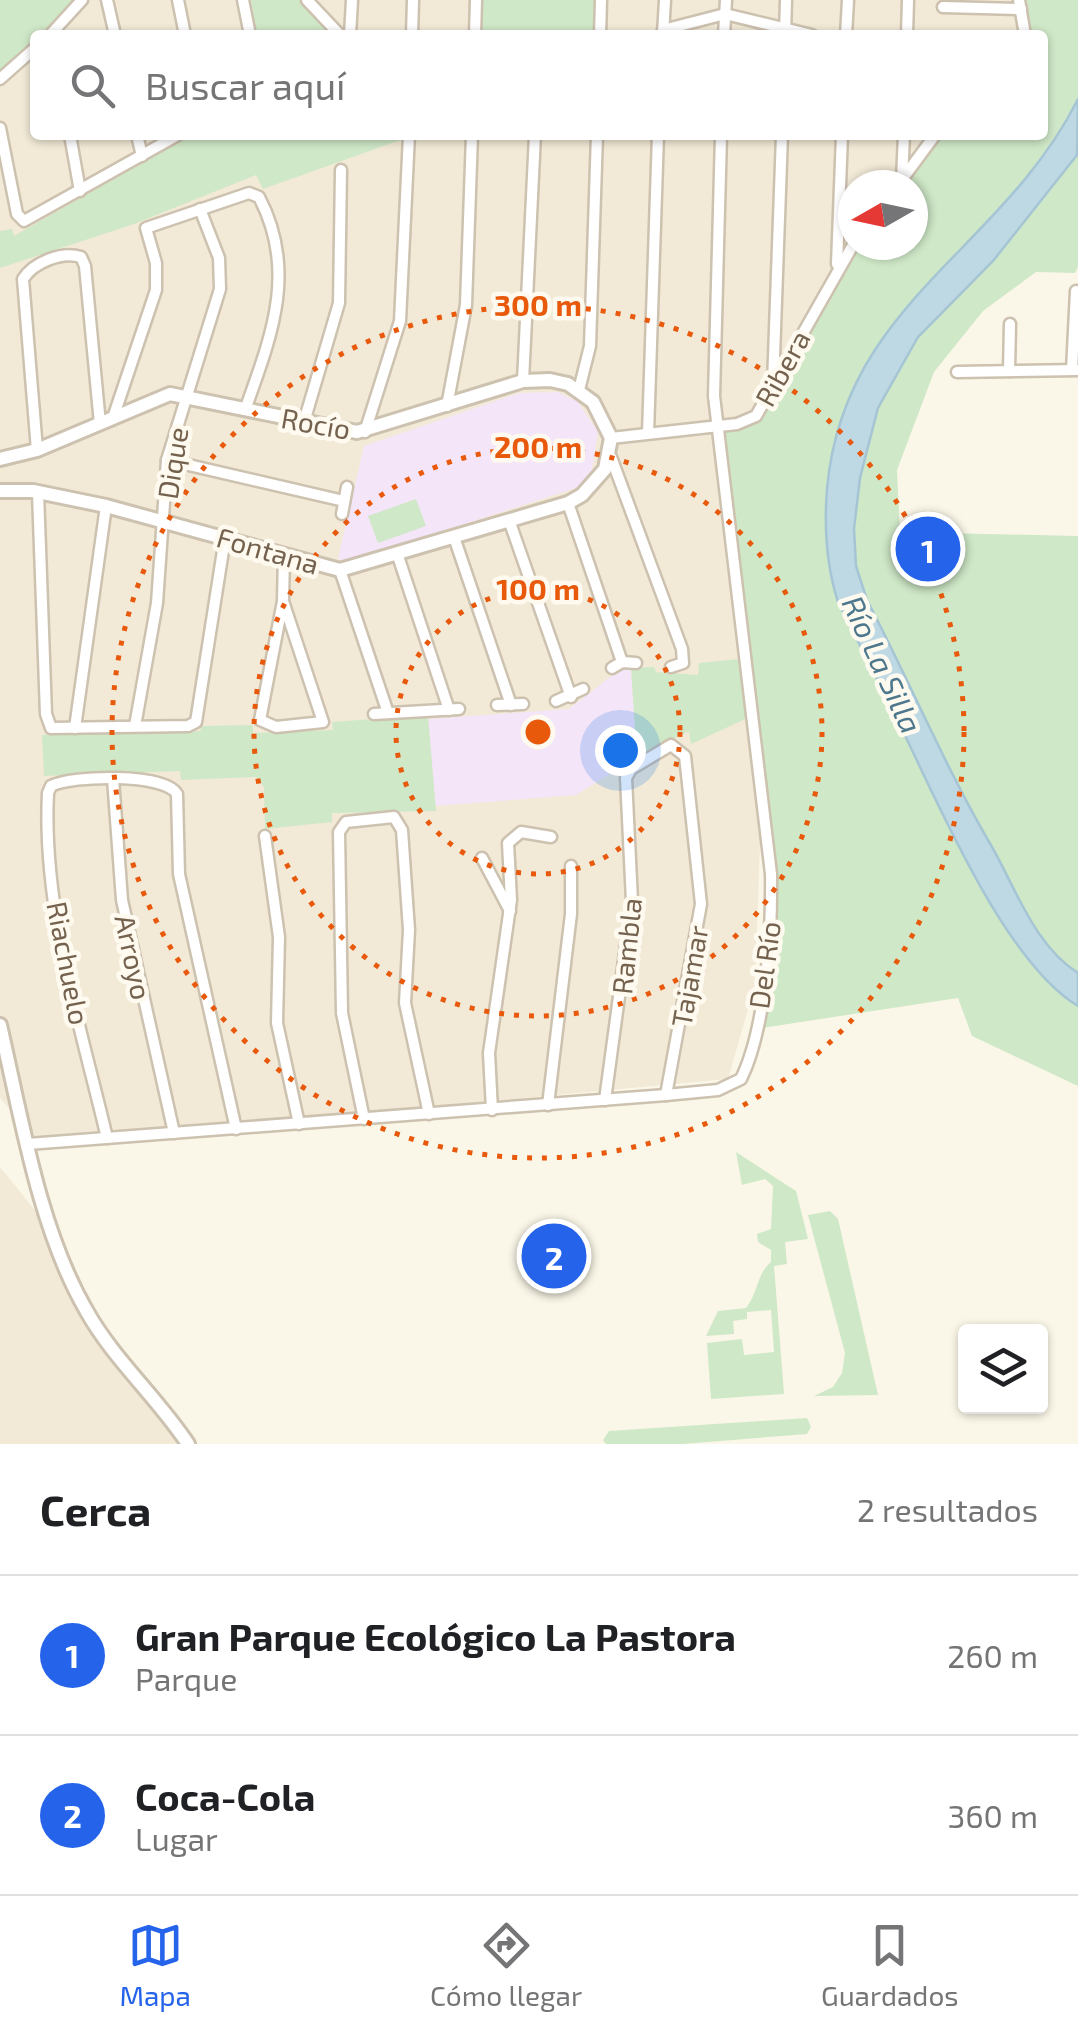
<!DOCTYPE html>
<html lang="es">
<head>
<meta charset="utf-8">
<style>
  :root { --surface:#fff; --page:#f2f2f2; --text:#202124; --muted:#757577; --line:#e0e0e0; --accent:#2563eb }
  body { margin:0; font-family:"Exo 2",sans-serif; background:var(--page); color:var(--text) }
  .controls { position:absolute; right:30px; bottom:30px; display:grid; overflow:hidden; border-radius:10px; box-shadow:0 2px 8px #0004 }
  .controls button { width:90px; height:90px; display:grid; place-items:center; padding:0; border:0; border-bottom:2px solid var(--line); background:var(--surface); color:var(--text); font:50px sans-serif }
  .compass { position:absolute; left:838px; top:170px; width:90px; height:90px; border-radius:50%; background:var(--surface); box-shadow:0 2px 8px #0004; rotate:261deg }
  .you { position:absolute; left:620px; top:750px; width:35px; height:35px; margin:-25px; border:8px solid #fff; border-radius:50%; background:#1a73e8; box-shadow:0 0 0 15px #1a73e833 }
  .badge { display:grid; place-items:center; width:65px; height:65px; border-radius:50%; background:var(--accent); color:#fff; font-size:32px; font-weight:700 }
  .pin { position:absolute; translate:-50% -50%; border:5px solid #fff; box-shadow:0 2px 10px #0006 }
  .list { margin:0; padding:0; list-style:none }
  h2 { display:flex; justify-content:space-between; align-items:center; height:130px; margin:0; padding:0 40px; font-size:42px }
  h2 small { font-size:32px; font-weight:400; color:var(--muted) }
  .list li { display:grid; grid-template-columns:65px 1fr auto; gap:30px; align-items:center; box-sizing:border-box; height:160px; padding:0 40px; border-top:2px solid var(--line) }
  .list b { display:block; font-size:38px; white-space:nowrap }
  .list p { margin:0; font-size:32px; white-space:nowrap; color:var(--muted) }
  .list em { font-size:32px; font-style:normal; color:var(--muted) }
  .icon { flex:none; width:55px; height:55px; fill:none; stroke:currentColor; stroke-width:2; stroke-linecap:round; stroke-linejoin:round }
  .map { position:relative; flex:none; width:1078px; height:1444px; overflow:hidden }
  .search { position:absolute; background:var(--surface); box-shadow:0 2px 8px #0004; left:30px; right:30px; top:30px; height:110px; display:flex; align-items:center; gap:25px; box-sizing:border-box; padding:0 35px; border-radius:10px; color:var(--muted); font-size:38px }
  .sheet { height:450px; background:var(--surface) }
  nav { display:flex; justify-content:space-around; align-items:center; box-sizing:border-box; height:140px; border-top:2px solid var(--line); background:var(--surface); font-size:28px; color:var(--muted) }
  nav a { display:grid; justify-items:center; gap:5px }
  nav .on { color:var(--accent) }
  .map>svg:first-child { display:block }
  .residential { fill:#f2ead7 }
  .education { fill:#f4e5f8 }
  .green { fill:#cfe8c7 }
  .water { fill:#bed8e4; stroke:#a5c5d5; stroke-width:2.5 }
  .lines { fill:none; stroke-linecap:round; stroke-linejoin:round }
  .minor-casing { stroke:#cdc1af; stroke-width:15 }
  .tertiary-casing { stroke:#cdc1af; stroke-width:18 }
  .minor { stroke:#fff; stroke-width:10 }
  .tertiary { stroke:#fff; stroke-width:12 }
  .ring { fill:none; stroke:#e8590c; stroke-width:5; stroke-dasharray:5 10 }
  .labels { text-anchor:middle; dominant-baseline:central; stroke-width:9; stroke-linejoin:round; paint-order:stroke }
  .street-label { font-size:28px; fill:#74624e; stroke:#fefaef }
  .water-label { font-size:30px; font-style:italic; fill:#4c778c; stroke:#fefaef }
  .centre { fill:#e8590c; stroke:#fefaef; stroke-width:5 }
  .ring-label { font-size:30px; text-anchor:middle; font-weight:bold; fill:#e8590c; stroke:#fefaef; stroke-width:9; stroke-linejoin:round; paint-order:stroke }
</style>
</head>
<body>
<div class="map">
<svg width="1078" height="1444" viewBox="0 0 1078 1444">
  <rect width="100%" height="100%" fill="#fbf7e8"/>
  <g class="residential">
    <path d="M 0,0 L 1015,0 L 1029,35 L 35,35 L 35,135 L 960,135 L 913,185 L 853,185 L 853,245 L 776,401 L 755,985 L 728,1079 L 39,1143 L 0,1098 Z"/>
    <path d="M 0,1167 L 58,1239 L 77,1294 L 189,1444 L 0,1444 Z"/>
  </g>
  <g class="education">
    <path d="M 558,392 L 578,402 L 598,432 L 592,471 L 579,487 L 350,561 L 338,559 L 364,446 L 519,393 Z"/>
    <path d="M 631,668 L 637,757 L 576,795 L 435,806 L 428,719 L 569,709 L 619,670 Z"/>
  </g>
  <g class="green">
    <path d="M 0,0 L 74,0 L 0,75 Z"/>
    <path d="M 251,0 L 299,0 L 332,35 L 256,35 Z"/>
    <path d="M 482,0 L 595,0 L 593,35 L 480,35 Z"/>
    <path d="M 1019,0 L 1078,0 L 1078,267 L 1075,273 L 1036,272 L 983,311 L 934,372 L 897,470 L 900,532 L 1078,536 L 1078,1086 L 972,1036 L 958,998 L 755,1029 L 772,911 L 716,426 L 756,416 L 853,245 L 913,245 L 913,185 L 898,185 L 935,135 L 1043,135 L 1043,35 L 1025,35 Z"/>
    <path d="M 191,135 L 401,135 L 403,139 L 263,189 L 256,175 L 134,224 L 0,268 L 0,231 L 12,229 L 14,236 Z"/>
    <path d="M 416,499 L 426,526 L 378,543 L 368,516 Z"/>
    <path d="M 739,659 L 752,716 L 691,744 L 689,731 L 637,757 L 631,668 L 654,667 L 656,672 L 698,675 L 699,663 Z"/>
    <path d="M 428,715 L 436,811 L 332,813 L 332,822 L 265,829 L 264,787 L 256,777 L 181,780 L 180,771 L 44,776 L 42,735 L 200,731 L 202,726 L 253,725 L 253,733 L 333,730 L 332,722 Z"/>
    <path d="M 736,1152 L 796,1191 L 808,1239 L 785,1242 L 787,1264 L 774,1266 L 784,1394 L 711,1399 L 707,1343 L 742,1339 L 744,1355 L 774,1352 L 771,1310 L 747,1312 L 747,1319 L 733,1321 L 734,1334 L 706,1336 L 718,1311 L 746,1308 C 758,1293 757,1273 771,1262 L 771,1250 L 758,1242 L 757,1234 L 771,1229 L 773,1186 L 765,1179 L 742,1185 Z"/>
    <path d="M 830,1211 L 838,1219 L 878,1395 L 814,1396 L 833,1387 L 842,1373 L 845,1353 L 808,1215 Z"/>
    <path d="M 807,1418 L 811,1427 L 807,1434 L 682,1444 L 606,1444 L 603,1440 L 609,1431 Z"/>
  </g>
  <path class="water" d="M 1078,99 L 1077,155 L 993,261 L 918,337 L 878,408 L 860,478 L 854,529 L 856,566 L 867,600 C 910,682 945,767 992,847 C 1016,889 1035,946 1078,973 L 1078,1006 C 1009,965 945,819 910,746 C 887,697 862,650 838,602 C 826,565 824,528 827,489 C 843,303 1002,251 1078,99 Z"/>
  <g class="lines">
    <defs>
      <g id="minor">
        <path d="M 107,0 L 115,35"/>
        <path d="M 178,0 L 185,35"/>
        <path d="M 243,0 L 250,35"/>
        <path d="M 307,0 L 340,35"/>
        <path d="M 1019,0 L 1025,35"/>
        <path d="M 943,7 L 1021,9"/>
        <path d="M 663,30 L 725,14 L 812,35"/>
        <path d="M 663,34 L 665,0"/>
        <path d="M 50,35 L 82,0"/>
        <path d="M 350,35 L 352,0"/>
        <path d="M 412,35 L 413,0"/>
        <path d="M 475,35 L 476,0"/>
        <path d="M 600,35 L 601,0"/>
        <path d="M 724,35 L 726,0"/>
        <path d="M 785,35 L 786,0"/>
        <path d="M 846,35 L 848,0"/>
        <path d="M 907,35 L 908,0"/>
        <path d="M 0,79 L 35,48"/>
        <path d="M 0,128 L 17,214 L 24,221 L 178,135"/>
        <path d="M 70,135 L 80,191"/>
        <path d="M 137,135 L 142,156"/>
        <path d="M 902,179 L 904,135"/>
        <path d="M 898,185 L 935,135"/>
        <path d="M 837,264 L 842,135"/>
        <path d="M 1072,370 L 1076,291"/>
        <path d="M 1009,371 L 1010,324"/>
        <path d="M 957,372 L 1078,370"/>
        <path d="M 523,381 L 535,135"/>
        <path d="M 773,384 L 782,135"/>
        <path d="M 579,390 L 590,346 L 597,135"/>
        <path d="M 447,406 L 466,305 L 472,135"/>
        <path d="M 113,418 L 156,290 L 156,263 L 146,228 L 249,193 L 259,197 C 298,271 271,337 245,410"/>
        <path d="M 304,422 L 339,303 L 341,170"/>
        <path d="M 365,432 L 400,321 L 409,135"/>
        <path d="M 648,433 L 658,135"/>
        <path d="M 611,438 L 737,424 L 756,416 L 853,245"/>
        <path d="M 37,450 L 23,279 C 34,262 62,251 81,257 L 85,266 L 100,424"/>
        <path d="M 611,457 L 682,649 L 683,663 L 671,667"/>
        <path d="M 167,460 L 344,501"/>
        <path d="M 38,493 L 46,714 L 51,728 L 188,726 L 196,722 L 225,538"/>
        <path d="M 568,503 L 622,662"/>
        <path d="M 342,514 L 347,487"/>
        <path d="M 509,520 L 571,697"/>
        <path d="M 454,537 L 511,705"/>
        <path d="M 398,556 L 449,710"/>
        <path d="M 340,570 L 388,713"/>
        <path d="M 283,601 L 323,722 L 276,727 L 260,720 L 283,601 L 284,554"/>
        <path d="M 612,668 L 622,662 L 636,663"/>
        <path d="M 556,701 L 583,689"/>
        <path d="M 497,705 L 523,704"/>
        <path d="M 374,714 L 459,709"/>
        <path d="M 135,726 L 157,603 L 167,460 L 220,289 L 219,258 L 200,209"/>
        <path d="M 75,728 L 106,506"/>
        <path d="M 113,779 L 122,900 L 174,1133"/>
        <path d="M 265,836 L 279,937 L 277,1023 L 299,1124"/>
        <path d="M 482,858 L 510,911"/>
        <path d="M 605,1100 L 632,901 L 626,778 L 631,769 L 671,745 L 685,756 L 701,904 L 666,1095"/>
        <path d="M 548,1105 L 571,914 L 571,866"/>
        <path d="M 492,1110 L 489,1053 L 511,900 L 508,843 L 521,832 L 551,837"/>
        <path d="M 364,1119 L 342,1013 L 339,832 L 346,822 L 394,817 L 402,830 L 409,930 L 405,1003 L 429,1114"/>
        <path d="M 107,1138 C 81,1027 42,908 48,793 L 51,786 C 72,775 165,773 177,794 L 179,874 L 236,1129"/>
        <path d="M 28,1144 L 666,1095 L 718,1090 L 741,1079 C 766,1028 772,931 771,874 L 714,396 L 721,135"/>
      </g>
      <g id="tertiary">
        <path d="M 0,459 L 37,450 L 170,394 L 357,432 L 523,381 L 550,380 L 568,384 L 593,402 L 611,438 L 605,469 L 582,495 L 568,503 L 340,570 L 106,506 L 33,491 L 0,491"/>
        <path d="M 0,1025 C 21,1116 39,1229 86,1310 C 113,1359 157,1397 188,1444"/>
      </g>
    </defs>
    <use href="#minor" class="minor-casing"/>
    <use href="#tertiary" class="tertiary-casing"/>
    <use href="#minor" class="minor"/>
    <use href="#tertiary" class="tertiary"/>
  </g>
  <g class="ring">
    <circle cx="538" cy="732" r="142"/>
    <circle cx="538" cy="732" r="284"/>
    <circle cx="538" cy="732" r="426"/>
  </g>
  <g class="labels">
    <g class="street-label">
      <text transform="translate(782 368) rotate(-61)">Ribera</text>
      <text transform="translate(316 423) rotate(10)">Rocío</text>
      <text transform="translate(172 463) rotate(-81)">Dique</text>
      <text transform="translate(268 550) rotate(16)">Fontana</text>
      <text transform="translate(626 946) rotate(-84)">Rambla</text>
      <text transform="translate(134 957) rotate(78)">Arroyo</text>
      <text transform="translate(69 963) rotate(79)">Riachuelo</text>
      <text transform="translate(764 965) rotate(-82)">Del Río</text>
      <text transform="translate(689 976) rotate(-80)">Tajamar</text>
    </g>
    <g class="water-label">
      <text transform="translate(883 664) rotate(65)">Río La Silla</text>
    </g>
  </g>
  <circle cx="538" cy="732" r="15" class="centre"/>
  <g class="ring-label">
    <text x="538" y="316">300 m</text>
    <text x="538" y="458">200 m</text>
    <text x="538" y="600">100 m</text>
  </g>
</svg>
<div class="controls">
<button><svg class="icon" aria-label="layers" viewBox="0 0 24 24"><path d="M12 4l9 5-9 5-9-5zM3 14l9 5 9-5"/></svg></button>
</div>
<svg class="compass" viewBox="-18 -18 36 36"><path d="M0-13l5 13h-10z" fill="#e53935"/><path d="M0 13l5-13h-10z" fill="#757577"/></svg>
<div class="you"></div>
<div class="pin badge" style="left:928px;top:549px">1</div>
<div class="pin badge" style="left:554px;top:1256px">2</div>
<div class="search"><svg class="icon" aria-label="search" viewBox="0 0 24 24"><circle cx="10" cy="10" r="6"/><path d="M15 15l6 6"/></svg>Buscar aquí</div>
</div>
<section class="sheet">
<h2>Cerca<small>2 resultados</small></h2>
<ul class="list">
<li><span class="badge">1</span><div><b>Gran Parque Ecológico La Pastora</b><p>Parque</p></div><em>260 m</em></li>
<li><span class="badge">2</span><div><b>Coca-Cola</b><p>Lugar</p></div><em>360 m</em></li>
</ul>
</section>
<nav>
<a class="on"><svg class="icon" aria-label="map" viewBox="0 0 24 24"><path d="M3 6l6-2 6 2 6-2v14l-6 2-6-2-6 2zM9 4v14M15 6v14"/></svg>Mapa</a>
<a><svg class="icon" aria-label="directions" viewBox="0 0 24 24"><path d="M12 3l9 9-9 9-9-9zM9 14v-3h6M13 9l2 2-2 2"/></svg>Cómo llegar</a>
<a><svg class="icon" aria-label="saved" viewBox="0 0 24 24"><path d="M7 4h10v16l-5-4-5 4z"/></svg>Guardados</a>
</nav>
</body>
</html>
